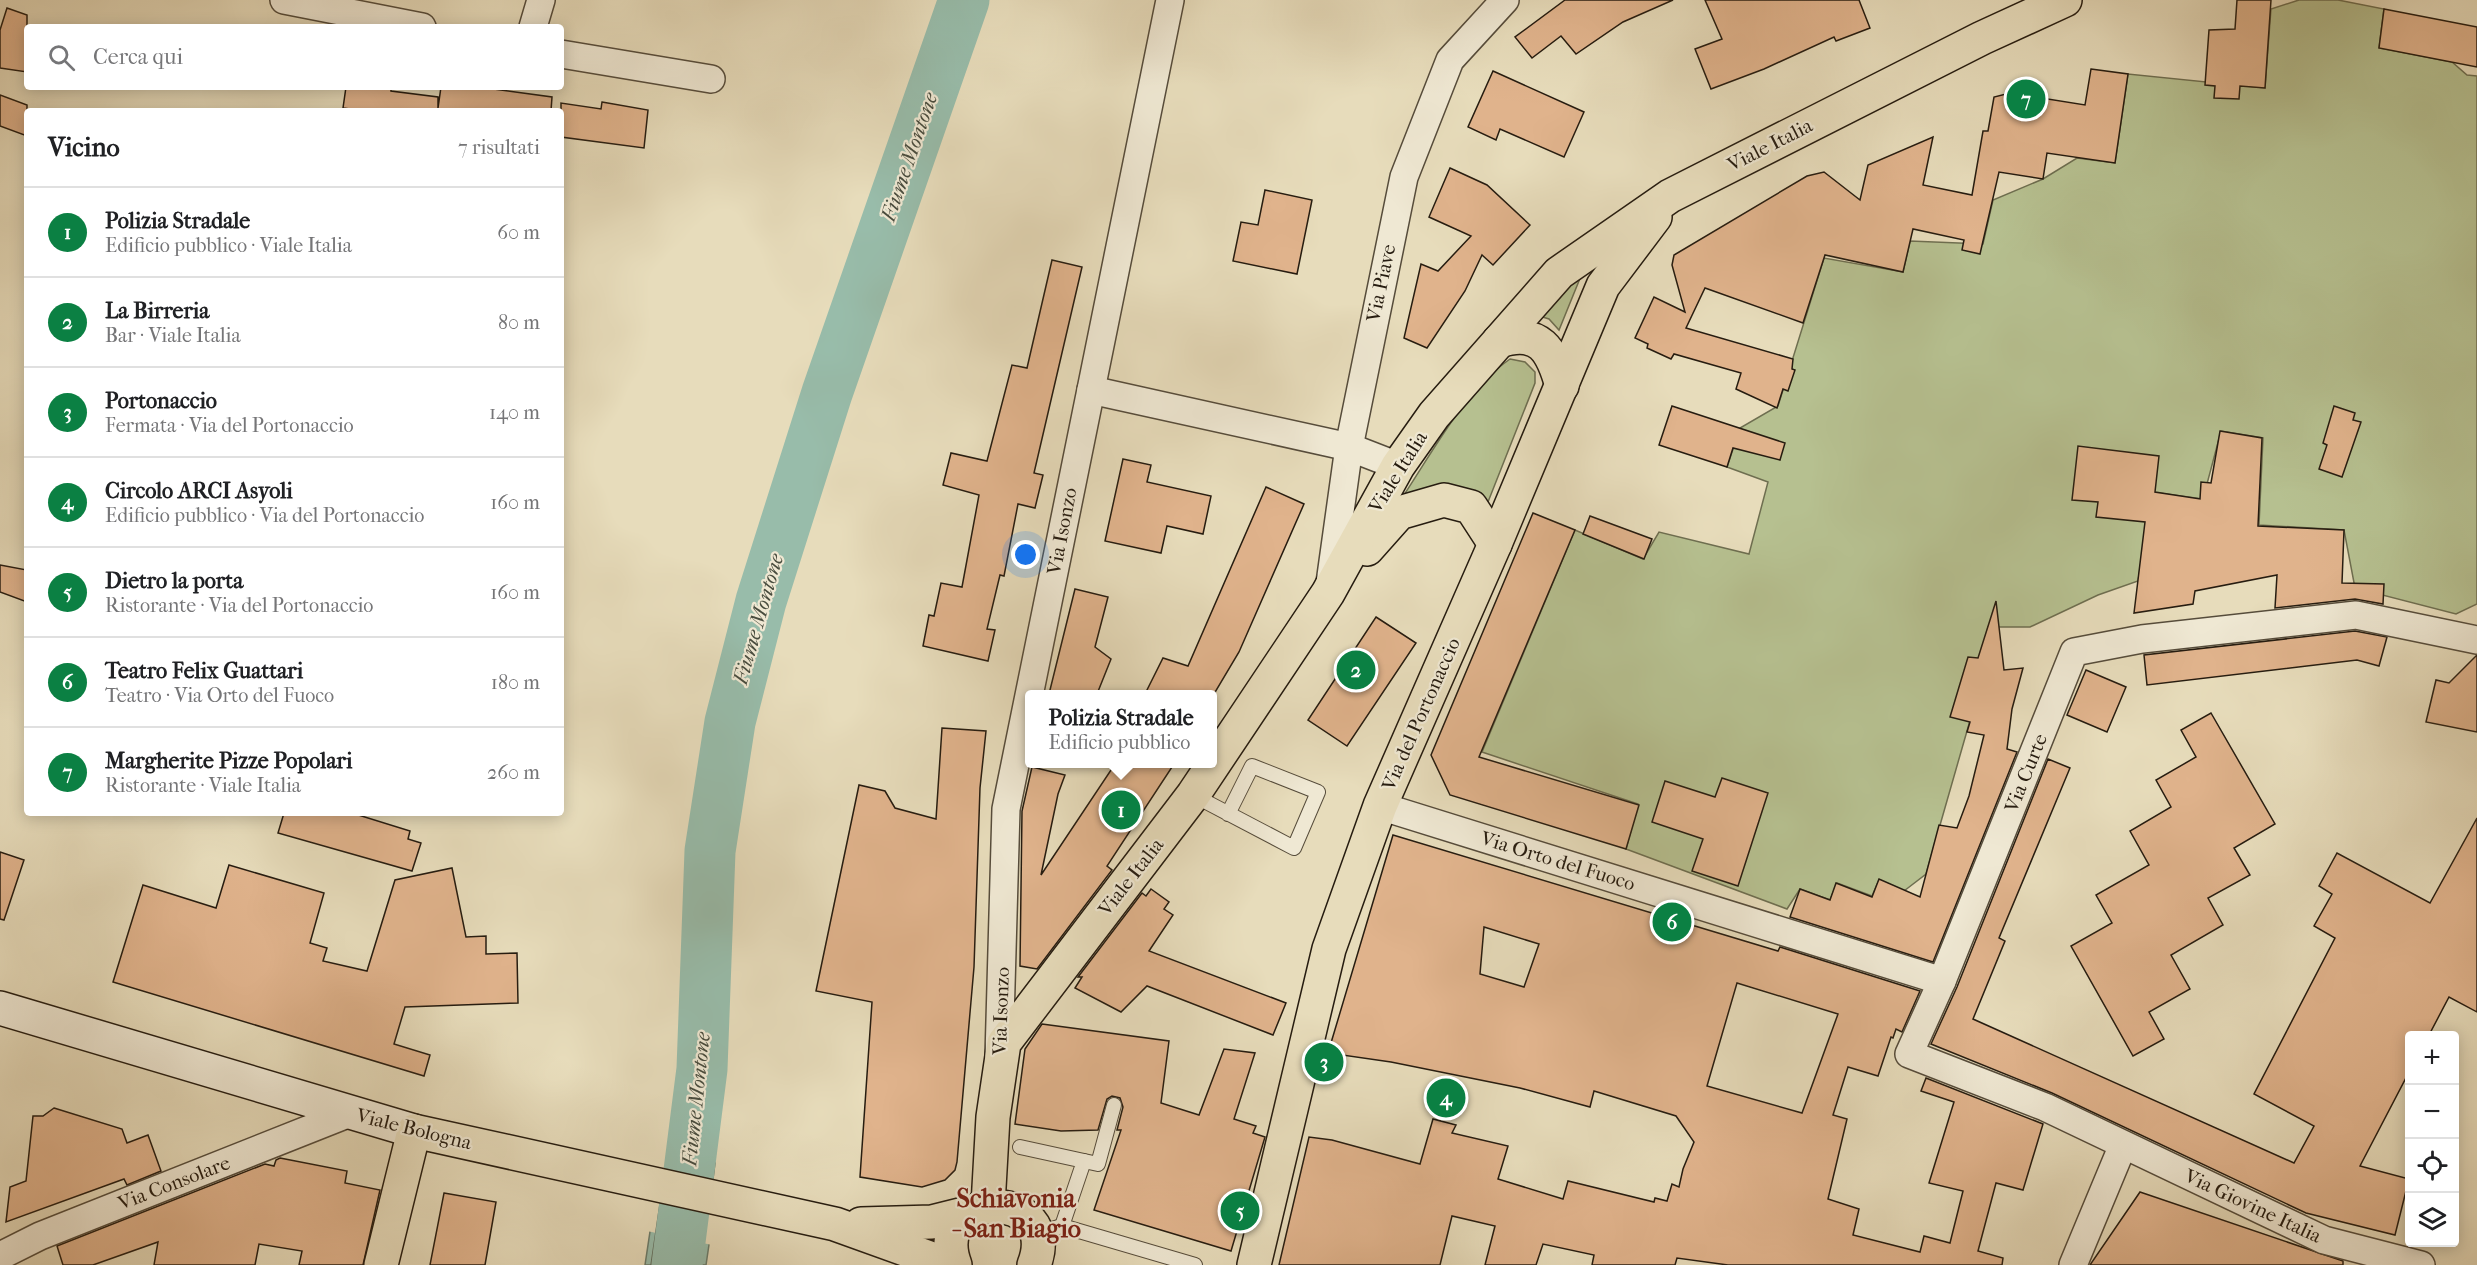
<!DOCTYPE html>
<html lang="it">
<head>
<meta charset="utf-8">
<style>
  :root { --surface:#fff; --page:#f6f6f6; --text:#202124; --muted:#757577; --line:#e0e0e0; --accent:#0b8043 }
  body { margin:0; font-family:"IM FELL French Canon",serif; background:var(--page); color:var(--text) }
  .controls { position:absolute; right:18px; bottom:18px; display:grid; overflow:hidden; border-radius:6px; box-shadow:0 3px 15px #0003 }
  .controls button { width:54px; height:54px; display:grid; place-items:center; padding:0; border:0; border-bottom:2px solid var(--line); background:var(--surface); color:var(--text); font:30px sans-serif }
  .you { position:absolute; left:1026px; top:555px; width:21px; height:21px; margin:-15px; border:4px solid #fff; border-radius:50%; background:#1a73e8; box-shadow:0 0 0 9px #1a73e833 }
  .badge { display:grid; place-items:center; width:39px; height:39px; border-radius:50%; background:var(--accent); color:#fff; font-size:20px; font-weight:700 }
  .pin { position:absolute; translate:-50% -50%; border:3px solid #fff; box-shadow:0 2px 6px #0006 }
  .popup { position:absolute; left:1025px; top:690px; width:192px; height:78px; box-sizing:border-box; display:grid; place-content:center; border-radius:6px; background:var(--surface); filter:drop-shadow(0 2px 4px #0005); font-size:20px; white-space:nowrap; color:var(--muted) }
  .popup b { font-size:22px; color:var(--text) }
  .popup::after { content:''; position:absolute; left:50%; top:100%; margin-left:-12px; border:12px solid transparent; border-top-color:var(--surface) }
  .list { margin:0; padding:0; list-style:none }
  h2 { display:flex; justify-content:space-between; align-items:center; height:78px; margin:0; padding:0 24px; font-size:26px }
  h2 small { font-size:20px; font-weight:400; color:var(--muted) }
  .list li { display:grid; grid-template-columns:39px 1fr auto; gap:18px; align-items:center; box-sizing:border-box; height:90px; padding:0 24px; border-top:2px solid var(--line) }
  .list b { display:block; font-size:22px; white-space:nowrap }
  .list p { margin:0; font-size:20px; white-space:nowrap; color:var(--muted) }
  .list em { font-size:20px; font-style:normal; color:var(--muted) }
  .icon { flex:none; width:33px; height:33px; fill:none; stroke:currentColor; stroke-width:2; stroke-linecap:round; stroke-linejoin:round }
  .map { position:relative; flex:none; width:2477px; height:1265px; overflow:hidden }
  .search { position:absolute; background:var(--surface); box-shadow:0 3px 15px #0003; left:24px; top:24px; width:540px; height:66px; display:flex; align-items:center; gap:15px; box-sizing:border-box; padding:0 21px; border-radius:6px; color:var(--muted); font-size:22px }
  .panel { position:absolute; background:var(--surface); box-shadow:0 3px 15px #0003; left:24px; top:108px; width:540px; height:708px; border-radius:6px }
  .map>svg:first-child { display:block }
  .green { fill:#b6c090; stroke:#6e6e50; stroke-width:1.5 }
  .water { fill:#98bcaa; stroke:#6a7c6c; stroke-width:1.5 }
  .pier { fill:#e7dcbb }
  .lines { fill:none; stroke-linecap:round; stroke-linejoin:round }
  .shore { stroke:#5f6c5d; stroke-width:1.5 }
  .river { stroke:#98bcaa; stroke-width:51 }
  .building { fill:#e0b38c; stroke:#261c10; stroke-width:1.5; fill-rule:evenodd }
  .service-casing { stroke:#564c3b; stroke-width:16 }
  .minor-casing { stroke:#564c3b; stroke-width:30 }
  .secondary-casing { stroke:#261c10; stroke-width:36 }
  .primary-casing { stroke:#261c10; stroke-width:36 }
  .service { stroke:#efe8d3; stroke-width:14 }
  .minor { stroke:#efe8d3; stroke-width:27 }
  .secondary { stroke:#efe8d3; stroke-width:33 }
  .primary { stroke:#e7dcbb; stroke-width:33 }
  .labels { text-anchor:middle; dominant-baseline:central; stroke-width:4.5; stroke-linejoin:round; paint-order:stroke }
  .street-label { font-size:20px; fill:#261c10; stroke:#efe8d3 }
  .water-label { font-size:21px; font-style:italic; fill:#484c3e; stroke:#efe8d3 }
  .district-label { font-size:26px; font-weight:bold; fill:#7a1f14; stroke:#efe8d3 }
</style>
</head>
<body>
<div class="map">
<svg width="2477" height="1265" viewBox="0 0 2477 1265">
  <rect width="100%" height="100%" fill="#e7dcbb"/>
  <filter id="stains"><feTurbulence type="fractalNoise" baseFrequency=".00333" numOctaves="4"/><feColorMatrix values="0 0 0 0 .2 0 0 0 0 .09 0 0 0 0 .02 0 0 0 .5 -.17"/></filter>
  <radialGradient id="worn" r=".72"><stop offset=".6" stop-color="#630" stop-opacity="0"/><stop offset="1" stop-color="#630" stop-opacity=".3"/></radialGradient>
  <g class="green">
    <path d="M 2299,0 L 2338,0 L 2384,9 L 2379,48 L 2452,62 L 2467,75 L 2477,76 L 2477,604 L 2456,614 L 2355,588 L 2344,530 L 2259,525 L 2263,438 L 2221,431 L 2203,499 L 2152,492 L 2138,581 L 2098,595 L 2030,627 L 1988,627 L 1973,710 L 1926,874 L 1904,891 L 1879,880 L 1872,896 L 1837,883 L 1830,900 L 1800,889 L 1787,909 L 1626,849 L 1638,804 L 1482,752 L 1575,530 L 1643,559 L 1659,532 L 1749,554 L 1768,482 L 1727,467 L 1740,428 L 1778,406 L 1824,258 L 1903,272 L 1910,241 L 1983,244 L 1993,200 L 2043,179 L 2077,158 L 2115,163 L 2128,74 L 2265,88 L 2271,9 Z"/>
    <path d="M 1583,271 L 1559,330 L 1549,319 L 1539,316 Z"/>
    <path d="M 1510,359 L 1525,362 L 1535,372 L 1535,383 L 1486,507 C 1450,491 1433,477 1398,504 C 1430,457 1463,392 1510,359 Z"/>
  </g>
  <path class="water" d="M 663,1145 L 722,1156 L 706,1265 L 645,1265 Z"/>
  <path class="pier" d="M 662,1142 L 725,1155 L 712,1245 L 647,1231 Z"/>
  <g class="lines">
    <g class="shore">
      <path d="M 666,1168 L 670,1152 L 713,1160 L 715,1163 L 713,1179"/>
      <path d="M 651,1265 L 660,1204"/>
      <path d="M 659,1265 L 668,1205"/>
    </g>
    <path class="river" d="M 677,1265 L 702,1069 L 710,851 L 730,722 L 761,601 L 827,393 L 964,0"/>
  </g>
  <g class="building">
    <path d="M 1565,0 L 1673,0 L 1623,22 L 1576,54 L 1561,36 L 1532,58 L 1515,37 Z"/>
    <path d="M 1705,0 L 1859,0 L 1870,28 L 1836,41 L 1834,37 L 1764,69 L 1711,89 L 1695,49 L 1722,39 Z"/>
    <path d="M 2237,0 L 2271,0 L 2265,88 L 2240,86 L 2239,99 L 2214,98 L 2215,86 L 2205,85 L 2209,30 L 2235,29 Z"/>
    <path d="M 7,8 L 27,15 L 27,72 L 0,68 L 0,30 Z"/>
    <path d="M 2384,9 L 2477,27 L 2477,67 L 2379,48 Z"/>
    <path d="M 2091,69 L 2128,74 L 2115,163 L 2047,153 L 2043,179 L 1999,172 L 1980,254 L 1962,250 L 1964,240 L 1913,229 L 1903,272 L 1825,255 L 1803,323 L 1705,288 L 1686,328 L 1793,359 L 1792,369 L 1795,370 L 1788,391 L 1783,389 L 1777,408 L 1736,389 L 1741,373 L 1674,354 L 1671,359 L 1647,348 L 1648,344 L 1635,338 L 1654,297 L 1685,312 L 1672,265 L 1674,255 L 1807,176 L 1824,172 L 1860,200 L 1868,165 L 1933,137 L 1923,185 L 1972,195 L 1983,131 L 1988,131 L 1994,97 L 2010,93 L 2085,105 Z"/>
    <path d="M 1493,71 L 1584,112 L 1564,157 L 1500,129 L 1496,140 L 1468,127 Z"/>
    <path d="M 346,87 L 391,87 L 391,91 L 438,97 L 438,108 L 441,87 L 479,87 L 552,97 L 551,111 L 364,111 L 343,108 Z"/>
    <path d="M 0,95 L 27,105 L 27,136 L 0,126 Z"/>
    <path d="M 602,102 L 648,110 L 644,148 L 561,137 L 561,103 L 601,109 Z"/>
    <path d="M 1450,168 L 1487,185 L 1530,225 L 1493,265 L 1482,255 L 1465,291 L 1427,348 L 1404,338 L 1421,264 L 1438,271 L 1471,236 L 1429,217 Z"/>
    <path d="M 1265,190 L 1312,200 L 1297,274 L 1233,261 L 1241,222 L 1258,225 Z"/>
    <path d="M 1052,260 L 1082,267 L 1034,473 L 1043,475 L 1035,508 L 1018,504 L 1004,576 L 1000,575 L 987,629 L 995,630 L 988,661 L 923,646 L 929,615 L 934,616 L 941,583 L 962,587 L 979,495 L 943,485 L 951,453 L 987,461 L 1012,365 L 1027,368 Z"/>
    <path d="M 1672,406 L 1785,443 L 1780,460 L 1733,448 L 1727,467 L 1659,445 Z"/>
    <path d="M 2334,406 L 2355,413 L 2353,420 L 2361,422 L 2342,477 L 2319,469 L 2327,445 L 2323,443 Z"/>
    <path d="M 2220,431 L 2262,438 L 2258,526 L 2344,530 L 2342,583 L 2384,584 L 2383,604 L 2355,599 L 2275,608 L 2277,575 L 2195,591 L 2193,604 L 2134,613 L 2145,522 L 2096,517 L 2098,502 L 2072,500 L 2078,446 L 2159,456 L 2155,492 L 2200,499 L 2201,482 L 2211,483 Z"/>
    <path d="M 1123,459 L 1151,465 L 1147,482 L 1211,496 L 1203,534 L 1167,526 L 1161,553 L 1105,541 Z"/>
    <path d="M 1266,487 L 1304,504 L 1239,652 L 1214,694 L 1145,694 L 1163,658 L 1188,666 Z"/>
    <path d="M 1533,513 L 1575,530 L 1479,757 L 1639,805 L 1626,849 L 1450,795 L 1431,755 Z"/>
    <path d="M 1590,516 L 1652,539 L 1644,559 L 1583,534 Z"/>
    <path d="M 0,565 L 27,570 L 27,602 L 0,592 Z"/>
    <path d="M 1075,589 L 1108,597 L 1095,647 L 1111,659 L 1097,694 L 1049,694 Z"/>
    <path d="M 1996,601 L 2004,670 L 2023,668 L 2012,709 L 2007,749 L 2017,752 L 1933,962 L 1790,917 L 1800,889 L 1830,900 L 1836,883 L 1872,897 L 1879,879 L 1920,897 L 1939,825 L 1957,828 L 1969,796 L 1984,735 L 1967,732 L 1970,722 L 1950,717 L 1968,657 L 1978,658 Z"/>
    <path d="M 1376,617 L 1416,643 L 1347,746 L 1308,720 Z"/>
    <path d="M 2355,631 L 2387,637 L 2379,666 L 2357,660 L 2147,685 L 2144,655 Z"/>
    <path d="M 2477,655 L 2477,732 L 2426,722 L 2436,680 L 2449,683 Z"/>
    <path d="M 2086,670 L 2126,687 L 2107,732 L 2067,715 Z"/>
    <path d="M 2211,713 L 2275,824 L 2234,848 L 2250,875 L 2208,898 L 2223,925 L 2171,955 L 2190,989 L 2149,1012 L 2164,1039 L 2133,1056 L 2071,946 L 2112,923 L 2096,895 L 2149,865 L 2130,831 L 2171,807 L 2156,780 L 2196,757 L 2181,730 Z"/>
    <path d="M 942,728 L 986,731 L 980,788 L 974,967 L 957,1162 L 955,1170 L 945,1180 L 922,1187 L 860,1177 L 872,1002 L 816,991 L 859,785 L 885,791 L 895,808 L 936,819 Z"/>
    <path d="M 2048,759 L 2070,768 L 1999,938 L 2005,941 L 1973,1019 L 2294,1163 L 2314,1126 L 2254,1094 L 2335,938 L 2314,926 L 2332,894 L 2319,886 L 2337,853 L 2430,903 L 2477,818 L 2477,1012 L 2449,997 L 2429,1035 L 2409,1035 L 2409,1072 L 2360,1166 L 2409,1179 L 2395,1235 L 2306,1213 L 2052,1093 L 1931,1044 L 1957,987 Z"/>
    <path d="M 1115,764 L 1174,764 L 1107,866 L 1112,870 L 1037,969 L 1020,966 L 1022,811 L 1032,767 L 1065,775 L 1058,794 L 1041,875 Z"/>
    <path d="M 1722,778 L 1768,793 L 1738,886 L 1692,871 L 1703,839 L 1652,822 L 1665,781 L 1715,797 Z"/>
    <path d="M 284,813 L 352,813 L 410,831 L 408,839 L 421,843 L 412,871 L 278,833 Z"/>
    <path d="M 1393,835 L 1778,951 L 1780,947 L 1920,991 L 1902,1032 L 1896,1029 L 1893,1038 L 1891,1037 L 1878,1076 L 1848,1067 L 1833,1115 L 1847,1119 L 1828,1199 L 1859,1209 L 1853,1235 L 1920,1252 L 1924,1236 L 1950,1243 L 1963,1191 L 1929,1183 L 1954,1102 L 1921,1091 L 1926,1078 L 2043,1124 L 2023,1190 L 1996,1183 L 1978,1251 L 2003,1258 L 2002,1265 L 1728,1265 L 1677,1258 L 1675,1265 L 1592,1265 L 1594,1255 L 1543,1244 L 1536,1265 L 1485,1265 L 1495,1226 L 1452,1216 L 1440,1265 L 1279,1265 L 1309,1137 L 1332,1140 L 1420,1164 L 1433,1119 L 1456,1125 L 1452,1133 L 1508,1146 L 1498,1179 L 1563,1199 L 1568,1181 L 1654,1202 L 1655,1198 L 1667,1201 L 1672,1184 L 1679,1187 L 1683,1169 L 1694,1142 L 1676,1116 L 1594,1091 L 1590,1107 L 1520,1088 L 1391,1062 L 1328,1053 ZM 1484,927 L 1539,944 L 1524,987 L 1480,974 ZM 1737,983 L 1838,1014 L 1802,1113 L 1707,1086 Z"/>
    <path d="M 0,852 L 24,860 L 4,920 L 0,919 Z"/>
    <path d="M 229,865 L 324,893 L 310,943 L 327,948 L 323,961 L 367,971 L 395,880 L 452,868 L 466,937 L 486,936 L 486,954 L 517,953 L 518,1003 L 405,1007 L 394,1044 L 430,1055 L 424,1076 L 113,982 L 143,885 L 216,908 Z"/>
    <path d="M 1151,889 L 1169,902 L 1164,909 L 1173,915 L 1149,951 L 1286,1003 L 1273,1035 L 1147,986 L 1121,1012 L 1075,988 L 1082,977 L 1078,977 L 1142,893 L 1146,896 Z"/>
    <path d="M 1042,1024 L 1169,1041 L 1161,1103 L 1199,1115 L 1224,1049 L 1255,1053 L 1234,1119 L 1256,1126 L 1253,1133 L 1265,1137 L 1231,1251 L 1094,1210 L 1121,1130 L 1117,1130 L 1123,1107 L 1120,1098 L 1112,1096 L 1107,1099 L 1098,1130 L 1061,1131 L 1015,1124 L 1025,1049 Z"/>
    <path d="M 54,1108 L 122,1129 L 127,1143 L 148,1135 L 161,1171 L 127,1185 L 124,1179 L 6,1222 L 10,1187 L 26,1181 L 33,1116 L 43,1116 Z"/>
    <path d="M 280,1158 L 347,1171 L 345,1183 L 380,1190 L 363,1265 L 299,1265 L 302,1251 L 259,1244 L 255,1265 L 154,1265 L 158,1242 L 93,1265 L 63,1265 L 57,1246 L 265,1164 L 274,1166 L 276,1160 Z"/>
    <path d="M 2140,1192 L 2343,1261 L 2343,1265 L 2090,1265 Z"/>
    <path d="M 444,1193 L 496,1202 L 485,1265 L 430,1265 Z"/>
  </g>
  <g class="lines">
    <defs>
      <g id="service">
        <path d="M 1193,795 L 1294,848 L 1318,792 L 1252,766 L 1228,814"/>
        <path d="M 1020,1147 L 1084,1161 L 1062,1226"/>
        <path d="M 1084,1161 L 1098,1164 L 1114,1105"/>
        <path d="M 1036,1234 L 1062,1226 L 1195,1265"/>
      </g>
      <g id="minor">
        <path d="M 284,0 L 422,27"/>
        <path d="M 533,27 L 541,0"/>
        <path d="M 561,54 L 711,79"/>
        <path d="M 1091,390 L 1349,447 L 1398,466"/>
        <path d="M 1330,583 L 1349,447 L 1404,177 L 1450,60 L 1505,0"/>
        <path d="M 1380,806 L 1942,981"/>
        <path d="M 999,1056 L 1006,809 L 1170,0"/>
        <path d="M 0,1256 L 40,1236 L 350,1113"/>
        <path d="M 2073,1265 L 2123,1145"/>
        <path d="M 2421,1265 L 2324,1240 L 2045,1107 L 1909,1054 L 1942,981 L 2074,652 L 2142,639 L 2356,615 L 2477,640"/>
      </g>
      <path id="secondary" d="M 0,1008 L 414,1131"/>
      <g id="primary">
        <path d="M 1499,341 C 1540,328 1552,350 1562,386"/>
        <path d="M 1367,549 L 1399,513 L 1444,500 L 1471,507 L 1495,544"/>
        <path d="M 988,1205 L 993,1117 L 1004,1043 L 1193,795 L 1328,593 L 1398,466 L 1434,415 L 1559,273 L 1670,196 L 1982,38 L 2065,0"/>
        <path d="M 861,1224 L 932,1222 L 972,1212"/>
        <path d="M 381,1265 L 414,1131 L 835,1224 L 949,1265"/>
        <path d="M 955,1265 C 926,1187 1064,1187 1034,1265"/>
        <path d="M 1254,1265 L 1329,949 L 1380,806 L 1495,544 L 1603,286 L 1655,217"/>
      </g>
    </defs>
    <use href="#service" class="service-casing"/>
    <use href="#minor" class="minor-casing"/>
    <use href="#secondary" class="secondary-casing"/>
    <use href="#primary" class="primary-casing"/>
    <use href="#service" class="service"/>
    <use href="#minor" class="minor"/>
    <use href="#secondary" class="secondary"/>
    <use href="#primary" class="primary"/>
  </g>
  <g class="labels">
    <g class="street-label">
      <text transform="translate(1770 145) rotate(-27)">Viale Italia</text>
      <text transform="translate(1381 283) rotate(-78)">Via Piave</text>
      <text transform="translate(1398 472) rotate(-58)">Viale Italia</text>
      <text transform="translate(1062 531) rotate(-79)">Via Isonzo</text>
      <text transform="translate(1421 714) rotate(-66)">Via del Portonaccio</text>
      <text transform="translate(2026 773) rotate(-68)">Via Curte</text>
      <text transform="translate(1558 861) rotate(17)">Via Orto del Fuoco</text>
      <text transform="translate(1131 877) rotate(-52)">Viale Italia</text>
      <text transform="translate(1001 1011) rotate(-88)">Via Isonzo</text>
      <text transform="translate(414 1129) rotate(14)">Viale Bologna</text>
      <text transform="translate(174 1183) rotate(-21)">Via Consolare</text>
      <text transform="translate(2253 1206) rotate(25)">Via Giovine Italia</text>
    </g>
    <g class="water-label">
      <text transform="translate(909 157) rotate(-71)">Fiume Montone</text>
      <text transform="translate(758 619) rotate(-74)">Fiume Montone</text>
      <text transform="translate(696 1099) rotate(-84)">Fiume Montone</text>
    </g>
    <g class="district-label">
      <text x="1016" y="1198">Schiavonia<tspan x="1016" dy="30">- San Biagio</tspan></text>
    </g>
  </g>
  <rect width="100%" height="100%" filter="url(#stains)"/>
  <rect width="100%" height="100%" fill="url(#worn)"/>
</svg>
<div class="controls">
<button>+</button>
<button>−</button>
<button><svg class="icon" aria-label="locate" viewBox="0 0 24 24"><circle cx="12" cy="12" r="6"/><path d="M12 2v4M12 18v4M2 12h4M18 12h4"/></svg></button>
<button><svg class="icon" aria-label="layers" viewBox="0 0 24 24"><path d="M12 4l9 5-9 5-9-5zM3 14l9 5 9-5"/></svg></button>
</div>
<div class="you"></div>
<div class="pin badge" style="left:1121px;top:810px">1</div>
<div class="popup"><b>Polizia Stradale</b>Edificio pubblico</div>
<div class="pin badge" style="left:1356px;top:670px">2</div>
<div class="pin badge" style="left:1324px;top:1062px">3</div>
<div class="pin badge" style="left:1446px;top:1098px">4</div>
<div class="pin badge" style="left:1240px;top:1211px">5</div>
<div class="pin badge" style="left:1672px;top:922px">6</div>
<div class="pin badge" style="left:2026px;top:99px">7</div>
<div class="search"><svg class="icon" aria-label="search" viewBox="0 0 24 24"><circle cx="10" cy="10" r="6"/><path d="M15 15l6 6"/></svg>Cerca qui</div>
<section class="panel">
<h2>Vicino<small>7 risultati</small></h2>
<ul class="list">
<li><span class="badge">1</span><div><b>Polizia Stradale</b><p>Edificio pubblico · Viale Italia</p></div><em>60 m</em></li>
<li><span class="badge">2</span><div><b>La Birreria</b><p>Bar · Viale Italia</p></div><em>80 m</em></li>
<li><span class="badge">3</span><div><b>Portonaccio</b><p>Fermata · Via del Portonaccio</p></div><em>140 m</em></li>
<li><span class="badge">4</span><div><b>Circolo ARCI Asyoli</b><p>Edificio pubblico · Via del Portonaccio</p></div><em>160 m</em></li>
<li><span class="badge">5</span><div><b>Dietro la porta</b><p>Ristorante · Via del Portonaccio</p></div><em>160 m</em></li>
<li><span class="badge">6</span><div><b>Teatro Felix Guattari</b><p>Teatro · Via Orto del Fuoco</p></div><em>180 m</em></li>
<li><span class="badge">7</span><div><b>Margherite Pizze Popolari</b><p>Ristorante · Viale Italia</p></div><em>260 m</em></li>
</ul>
</section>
</div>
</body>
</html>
